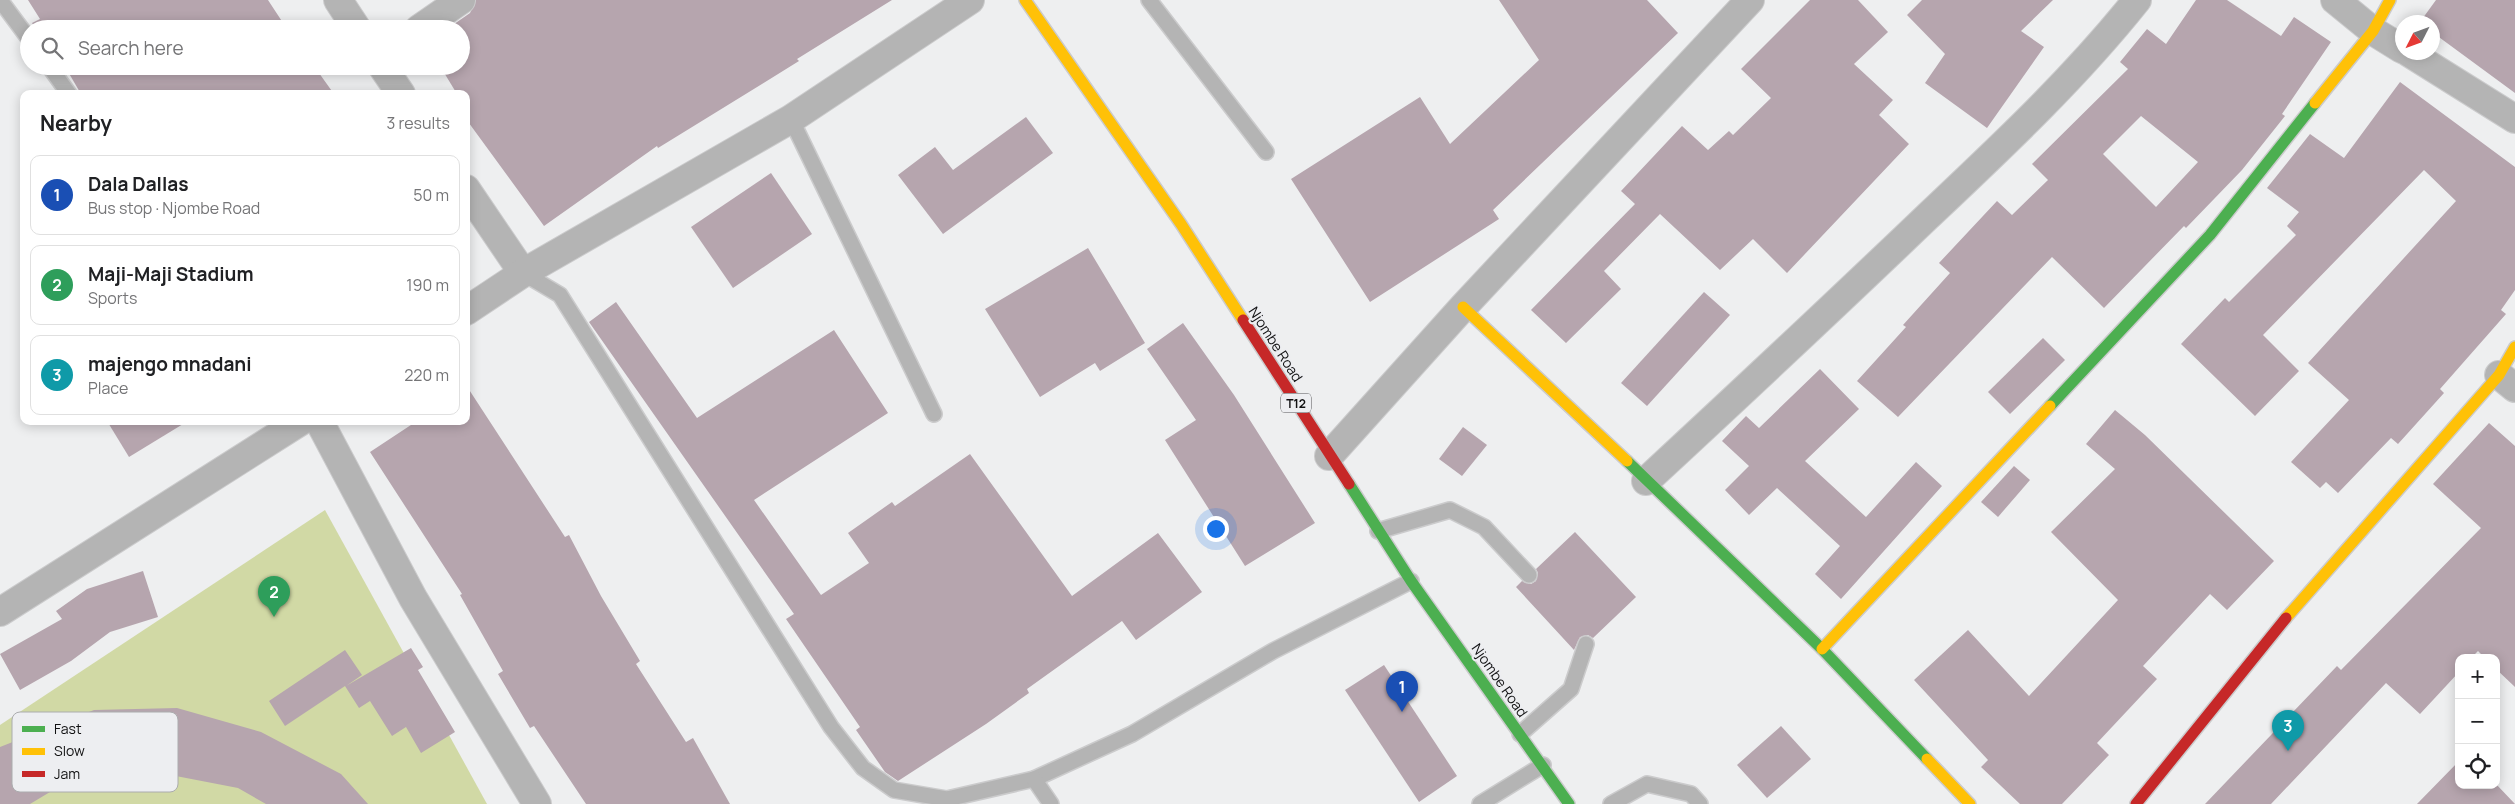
<!DOCTYPE html>
<html lang="en">
<head>
<meta charset="utf-8">
<style>
  :root { --surface:#fff; --page:#f2f2f2; --text:#202124; --muted:#757577; --line:#e0e0e0; --accent:#5e5f60 }
  body { margin:0; font-family:Manrope,sans-serif; background:var(--page); color:var(--text) }
  .controls { position:absolute; right:15px; bottom:15px; display:grid; overflow:hidden; border-radius:10px; box-shadow:0 2px 12px #0003 }
  .controls button { width:45px; height:45px; display:grid; place-items:center; padding:0; border:0; border-bottom:1px solid var(--line); background:var(--surface); color:var(--text); font:25px sans-serif }
  .compass { position:absolute; left:2395px; top:15px; width:45px; height:45px; border-radius:50%; background:var(--surface); box-shadow:0 2px 12px #0003; rotate:228deg }
  .you { position:absolute; left:1215px; top:528px; width:18px; height:18px; margin:-12px; border:4px solid #fff; border-radius:50%; background:#1a73e8; box-shadow:0 0 0 8px #1a73e833 }
  .badge { display:grid; place-items:center; width:32px; height:32px; border-radius:50%; background:var(--accent); color:#fff; font-size:16px; font-weight:700 }
  .pin { position:absolute; translate:-50% -41px; filter:drop-shadow(0 1px 2px #0008) }
  .pin::after { content:''; position:absolute; top:26px; width:18px; height:15px; background:inherit; clip-path:polygon(0 0,100% 0,50% 100%) }
  .list { margin:0; padding:0; list-style:none }
  h2 { display:flex; justify-content:space-between; align-items:center; height:65px; margin:0; padding:0 20px; font-size:21px }
  h2 small { font-size:16px; font-weight:400; color:var(--muted) }
  .list li { display:grid; grid-template-columns:32px 1fr auto; gap:15px; align-items:center; box-sizing:border-box; height:80px; margin:0 10px 10px; padding:0 10px; border:1px solid var(--line); border-radius:10px }
  .list b { display:block; font-size:19px; white-space:nowrap }
  .list p { margin:0; font-size:16px; white-space:nowrap; color:var(--muted) }
  .list em { font-size:16px; font-style:normal; color:var(--muted) }
  .icon { flex:none; width:28px; height:28px; fill:none; stroke:currentColor; stroke-width:2; stroke-linecap:round; stroke-linejoin:round }
  .map { position:relative; flex:none; width:2515px; height:804px; overflow:hidden }
  .search { position:absolute; background:var(--surface); box-shadow:0 2px 12px #0003; left:20px; top:20px; width:450px; height:55px; display:flex; align-items:center; gap:12px; box-sizing:border-box; padding:0 18px; border-radius:28px; color:var(--muted); font-size:19px }
  .panel { position:absolute; background:var(--surface); box-shadow:0 2px 12px #0003; left:20px; top:90px; width:450px; height:335px; border-radius:10px }
  .map>svg:first-child { display:block }
  .green { fill:#d1d9a5 }
  .building { fill:#b6a5ae; fill-rule:evenodd }
  .lines { fill:none; stroke-linecap:round; stroke-linejoin:round }
  .lane-casing { stroke:#cbcbcc; stroke-width:18 }
  .street-casing { stroke:#cbcbcc; stroke-width:30 }
  .fast-casing { stroke:#cbcbcc; stroke-width:14 }
  .slow-casing { stroke:#cbcbcc; stroke-width:14 }
  .jam-casing { stroke:#cbcbcc; stroke-width:14 }
  .lane { stroke:#b4b4b4; stroke-width:15 }
  .street { stroke:#b4b4b4; stroke-width:28 }
  .fast { stroke:#4caf50; stroke-width:11 }
  .slow { stroke:#ffc107; stroke-width:11 }
  .jam { stroke:#c62828; stroke-width:11 }
  .labels { text-anchor:middle; dominant-baseline:central; stroke-width:4; stroke-linejoin:round; paint-order:stroke }
  .shield { fill:#edeef1; stroke:#535355; stroke-width:1 }
  .shield-label { font-size:12px; font-weight:bold; fill:#111112 }
  .street-label { font-size:14px; fill:#111112; stroke:#edeef1 }
  .key { fill:#edeef1; stroke:#abacae; stroke-width:1 }
  .key-label { font-size:14px; fill:#111112 }
</style>
</head>
<body>
<div class="map">
<svg width="2515" height="804" viewBox="0 0 2515 804">
  <rect width="100%" height="100%" fill="#eeeff0"/>
  <path class="green" d="M 325,510 L 487,804 L 0,804 L 0,725 Z"/>
  <g class="building">
    <path d="M 28,0 L 268,0 L 287,29 L 36,29 L 32,23 L 40,19 Z"/>
    <path d="M 476,0 L 892,0 L 797,59 L 799,61 L 723,108 L 658,148 L 657,146 L 544,226 L 466,119 L 466,94 L 457,94 L 440,66 L 461,66 L 461,29 L 447,29 L 470,13 Z"/>
    <path d="M 1499,0 L 1647,0 L 1678,33 L 1493,210 L 1499,219 L 1370,302 L 1291,179 L 1420,97 L 1450,144 L 1539,60 Z"/>
    <path d="M 1810,0 L 1858,0 L 1888,32 L 1854,64 L 1893,100 L 1879,115 L 1909,144 L 1787,273 L 1753,239 L 1720,270 L 1660,214 L 1604,271 L 1621,289 L 1566,343 L 1531,310 L 1635,204 L 1621,191 L 1682,126 L 1708,150 L 1729,131 L 1733,135 L 1771,98 L 1741,69 Z"/>
    <path d="M 1922,0 L 2053,0 L 2021,31 L 2044,47 L 1987,128 L 1925,83 L 1945,54 L 1907,15 Z"/>
    <path d="M 2196,0 L 2227,0 L 2281,36 L 2294,17 L 2331,42 L 2282,114 L 2285,116 L 2242,170 L 2186,228 L 2184,226 L 2104,308 L 2052,257 L 1898,417 L 1857,381 L 1906,327 L 1903,325 L 1950,273 L 1939,263 L 1997,201 L 2012,215 L 2048,180 L 2032,164 L 2128,69 L 2120,62 L 2147,29 L 2166,44 ZM 2141,116 L 2198,162 L 2156,207 L 2103,154 Z"/>
    <path d="M 2436,0 L 2515,0 L 2515,93 L 2432,32 L 2432,22 L 2420,22 Z"/>
    <path d="M 61,66 L 314,66 L 334,94 L 81,94 L 67,70 L 64,72 Z"/>
    <path d="M 2400,82 L 2515,167 L 2515,290 L 2501,310 L 2506,314 L 2440,389 L 2444,393 L 2398,444 L 2391,438 L 2338,493 L 2326,482 L 2320,488 L 2291,462 L 2349,400 L 2308,363 L 2456,201 L 2424,170 L 2263,335 L 2299,371 L 2255,416 L 2181,344 L 2225,298 L 2229,302 L 2296,235 L 2287,226 L 2299,212 L 2267,188 L 2310,134 L 2344,158 Z"/>
    <path d="M 1026,117 L 1053,153 L 943,234 L 898,175 L 935,147 L 953,170 Z"/>
    <path d="M 771,173 L 812,234 L 733,288 L 691,227 Z"/>
    <path d="M 1088,248 L 1145,343 L 1100,371 L 1095,363 L 1040,397 L 985,309 Z"/>
    <path d="M 1704,292 L 1730,315 L 1647,406 L 1621,383 Z"/>
    <path d="M 616,302 L 697,418 L 834,330 L 888,413 L 754,500 L 821,595 L 869,563 L 848,533 L 892,502 L 895,506 L 970,454 L 1072,596 L 1158,533 L 1202,592 L 1136,640 L 1122,621 L 1027,689 L 1029,693 L 986,724 L 898,781 L 885,772 L 856,730 L 860,727 L 786,619 L 794,614 L 589,322 Z"/>
    <path d="M 1183,323 L 1234,395 L 1315,523 L 1245,566 L 1165,440 L 1196,420 L 1147,349 Z"/>
    <path d="M 2043,338 L 2065,360 L 2010,414 L 1988,392 Z"/>
    <path d="M 1820,369 L 1859,409 L 1805,461 L 1866,517 L 1916,462 L 1942,486 L 1841,599 L 1815,574 L 1840,546 L 1777,488 L 1749,515 L 1725,490 L 1749,466 L 1722,441 L 1746,416 L 1759,428 Z"/>
    <path d="M 466,385 L 565,537 L 569,535 L 601,596 L 640,661 L 636,664 L 686,742 L 693,738 L 730,804 L 586,804 L 534,726 L 530,728 L 498,674 L 503,671 L 460,595 L 462,594 L 370,452 L 417,421 L 466,421 Z"/>
    <path d="M 2115,410 L 2145,435 L 2274,561 L 2227,610 L 2210,594 L 2143,666 L 2157,679 L 2097,743 L 2109,755 L 2062,804 L 2020,804 L 1981,767 L 1988,760 L 1914,680 L 1968,630 L 2029,696 L 2118,600 L 2051,532 L 2115,469 L 2086,444 Z"/>
    <path d="M 107,421 L 188,421 L 129,457 Z"/>
    <path d="M 2489,423 L 2515,446 L 2515,687 L 2496,669 L 2496,658 L 2485,658 L 2478,651 L 2471,658 L 2459,658 L 2459,672 L 2420,714 L 2386,683 L 2271,804 L 2205,804 L 2337,666 L 2341,670 L 2481,528 L 2433,484 Z"/>
    <path d="M 1463,427 L 1487,445 L 1462,476 L 1439,459 Z"/>
    <path d="M 2014,466 L 2030,480 L 1998,517 L 1981,502 Z"/>
    <path d="M 1575,532 L 1636,597 L 1593,638 L 1588,635 L 1580,637 L 1574,650 L 1516,587 L 1522,581 L 1531,584 L 1536,581 L 1538,573 L 1536,569 Z"/>
    <path d="M 143,571 L 158,617 L 110,632 L 71,661 L 20,690 L 0,654 L 62,619 L 56,611 L 87,589 Z"/>
    <path d="M 411,648 L 423,667 L 418,670 L 455,732 L 421,753 L 406,727 L 392,736 L 370,701 L 359,708 L 345,686 L 285,726 L 269,701 L 345,650 L 362,675 L 346,686 Z"/>
    <path d="M 1384,665 L 1457,776 L 1419,802 L 1345,690 Z"/>
    <path d="M 177,708 L 261,732 L 341,774 L 368,804 L 266,804 L 238,788 L 150,771 L 65,783 L 30,804 L 0,804 L 0,747 L 94,710 Z"/>
    <path d="M 1781,726 L 1811,759 L 1767,798 L 1737,765 Z"/>
    <path d="M 2459,761 L 2459,785 L 2496,784 L 2515,804 L 2417,804 Z"/>
  </g>
  <g class="lines">
    <defs>
      <g id="lane">
        <path d="M 0,0 L 29,39"/>
        <path d="M 1149,0 L 1266,152"/>
        <path d="M 49,66 L 69,94"/>
        <path d="M 791,119 L 934,414"/>
        <path d="M 523,273 L 560,295 L 831,727 L 863,768 L 894,790 L 947,799 L 1034,779 L 1132,734 L 1273,651 L 1411,581"/>
        <path d="M 1378,531 L 1450,510 L 1484,527 L 1529,575"/>
        <path d="M 1520,734 L 1571,689 L 1586,644"/>
        <path d="M 1034,779 L 1051,804"/>
        <path d="M 1480,804 L 1543,765"/>
        <path d="M 1611,804 L 1647,784 L 1691,794 L 1700,804"/>
      </g>
      <g id="street">
        <path d="M 338,0 L 357,29"/>
        <path d="M 2335,0 L 2373,31 L 2402,49"/>
        <path d="M 419,29 L 461,0"/>
        <path d="M 2408,52 L 2515,119"/>
        <path d="M 382,66 L 401,94"/>
        <path d="M 466,189 L 523,273"/>
        <path d="M 466,311 L 523,273 L 791,119 L 970,0"/>
        <path d="M 2499,375 L 2515,388"/>
        <path d="M 319,421 L 413,598 L 537,804"/>
        <path d="M 1329,456 L 1463,307 L 1750,0"/>
        <path d="M 1646,481 C 1740,394 1834,306 1927,217 C 2000,148 2074,79 2137,0"/>
        <path d="M 0,612 L 301,421"/>
      </g>
      <g id="fast">
        <path d="M 2050,406 L 2210,235 L 2315,103"/>
        <path d="M 1627,461 L 1822,649 L 1927,759"/>
        <path d="M 1349,484 L 1411,581 L 1569,804"/>
      </g>
      <g id="slow">
        <path d="M 1025,0 L 1181,224 L 1243,320"/>
        <path d="M 2315,103 L 2373,31 L 2390,0"/>
        <path d="M 1463,307 L 1627,461"/>
        <path d="M 2286,618 L 2499,375 L 2515,347"/>
        <path d="M 1822,649 L 2050,406"/>
        <path d="M 1927,759 L 1970,804"/>
      </g>
      <g id="jam">
        <path d="M 1243,320 L 1349,484"/>
        <path d="M 2136,804 L 2286,618"/>
      </g>
    </defs>
    <use href="#lane" class="lane-casing"/>
    <use href="#street" class="street-casing"/>
    <use href="#fast" class="fast-casing"/>
    <use href="#slow" class="slow-casing"/>
    <use href="#jam" class="jam-casing"/>
    <use href="#lane" class="lane"/>
    <use href="#street" class="street"/>
    <use href="#fast" class="fast"/>
    <use href="#slow" class="slow"/>
    <use href="#jam" class="jam"/>
  </g>
  <g class="labels">
    <rect class="shield" x="1281" y="393.5" width="30" height="19" rx="4"/>
    <g class="shield-label">
      <text x="1296" y="403">T12</text>
    </g>
    <g class="street-label">
      <text transform="translate(1276 344) rotate(57)">Njombe Road</text>
      <text transform="translate(1500 680) rotate(55)">Njombe Road</text>
    </g>
  </g>
  <rect x="12" y="712" width="166" height="80" rx="8" class="key"/>
  <rect x="22" y="726" width="23" height="6" fill="#4caf50"/>
  <rect x="22" y="748" width="23" height="7" fill="#ffc107"/>
  <rect x="22" y="771" width="23" height="6" fill="#c62828"/>
  <g class="key-label">
    <text x="54" y="734">Fast</text>
    <text x="54" y="756">Slow</text>
    <text x="54" y="779">Jam</text>
  </g>
</svg>
<div class="controls">
<button>+</button>
<button>−</button>
<button><svg class="icon" aria-label="locate" viewBox="0 0 24 24"><circle cx="12" cy="12" r="6"/><path d="M12 2v4M12 18v4M2 12h4M18 12h4"/></svg></button>
</div>
<svg class="compass" viewBox="-18 -18 36 36"><path d="M0-13l5 13h-10z" fill="#e53935"/><path d="M0 13l5-13h-10z" fill="#757577"/></svg>
<div class="you"></div>
<div class="pin badge" style="left:1402px;top:712px;background:#1a4fb4">1</div>
<div class="pin badge" style="left:274px;top:617px;background:#2e9e5b">2</div>
<div class="pin badge" style="left:2288px;top:751px;background:#0f9aa8">3</div>
<div class="search"><svg class="icon" aria-label="search" viewBox="0 0 24 24"><circle cx="10" cy="10" r="6"/><path d="M15 15l6 6"/></svg>Search here</div>
<section class="panel">
<h2>Nearby<small>3 results</small></h2>
<ul class="list">
<li><span class="badge" style="background:#1a4fb4">1</span><div><b>Dala Dallas</b><p>Bus stop · Njombe Road</p></div><em>50 m</em></li>
<li><span class="badge" style="background:#2e9e5b">2</span><div><b>Maji-Maji Stadium</b><p>Sports</p></div><em>190 m</em></li>
<li><span class="badge" style="background:#0f9aa8">3</span><div><b>majengo mnadani</b><p>Place</p></div><em>220 m</em></li>
</ul>
</section>
</div>
</body>
</html>
